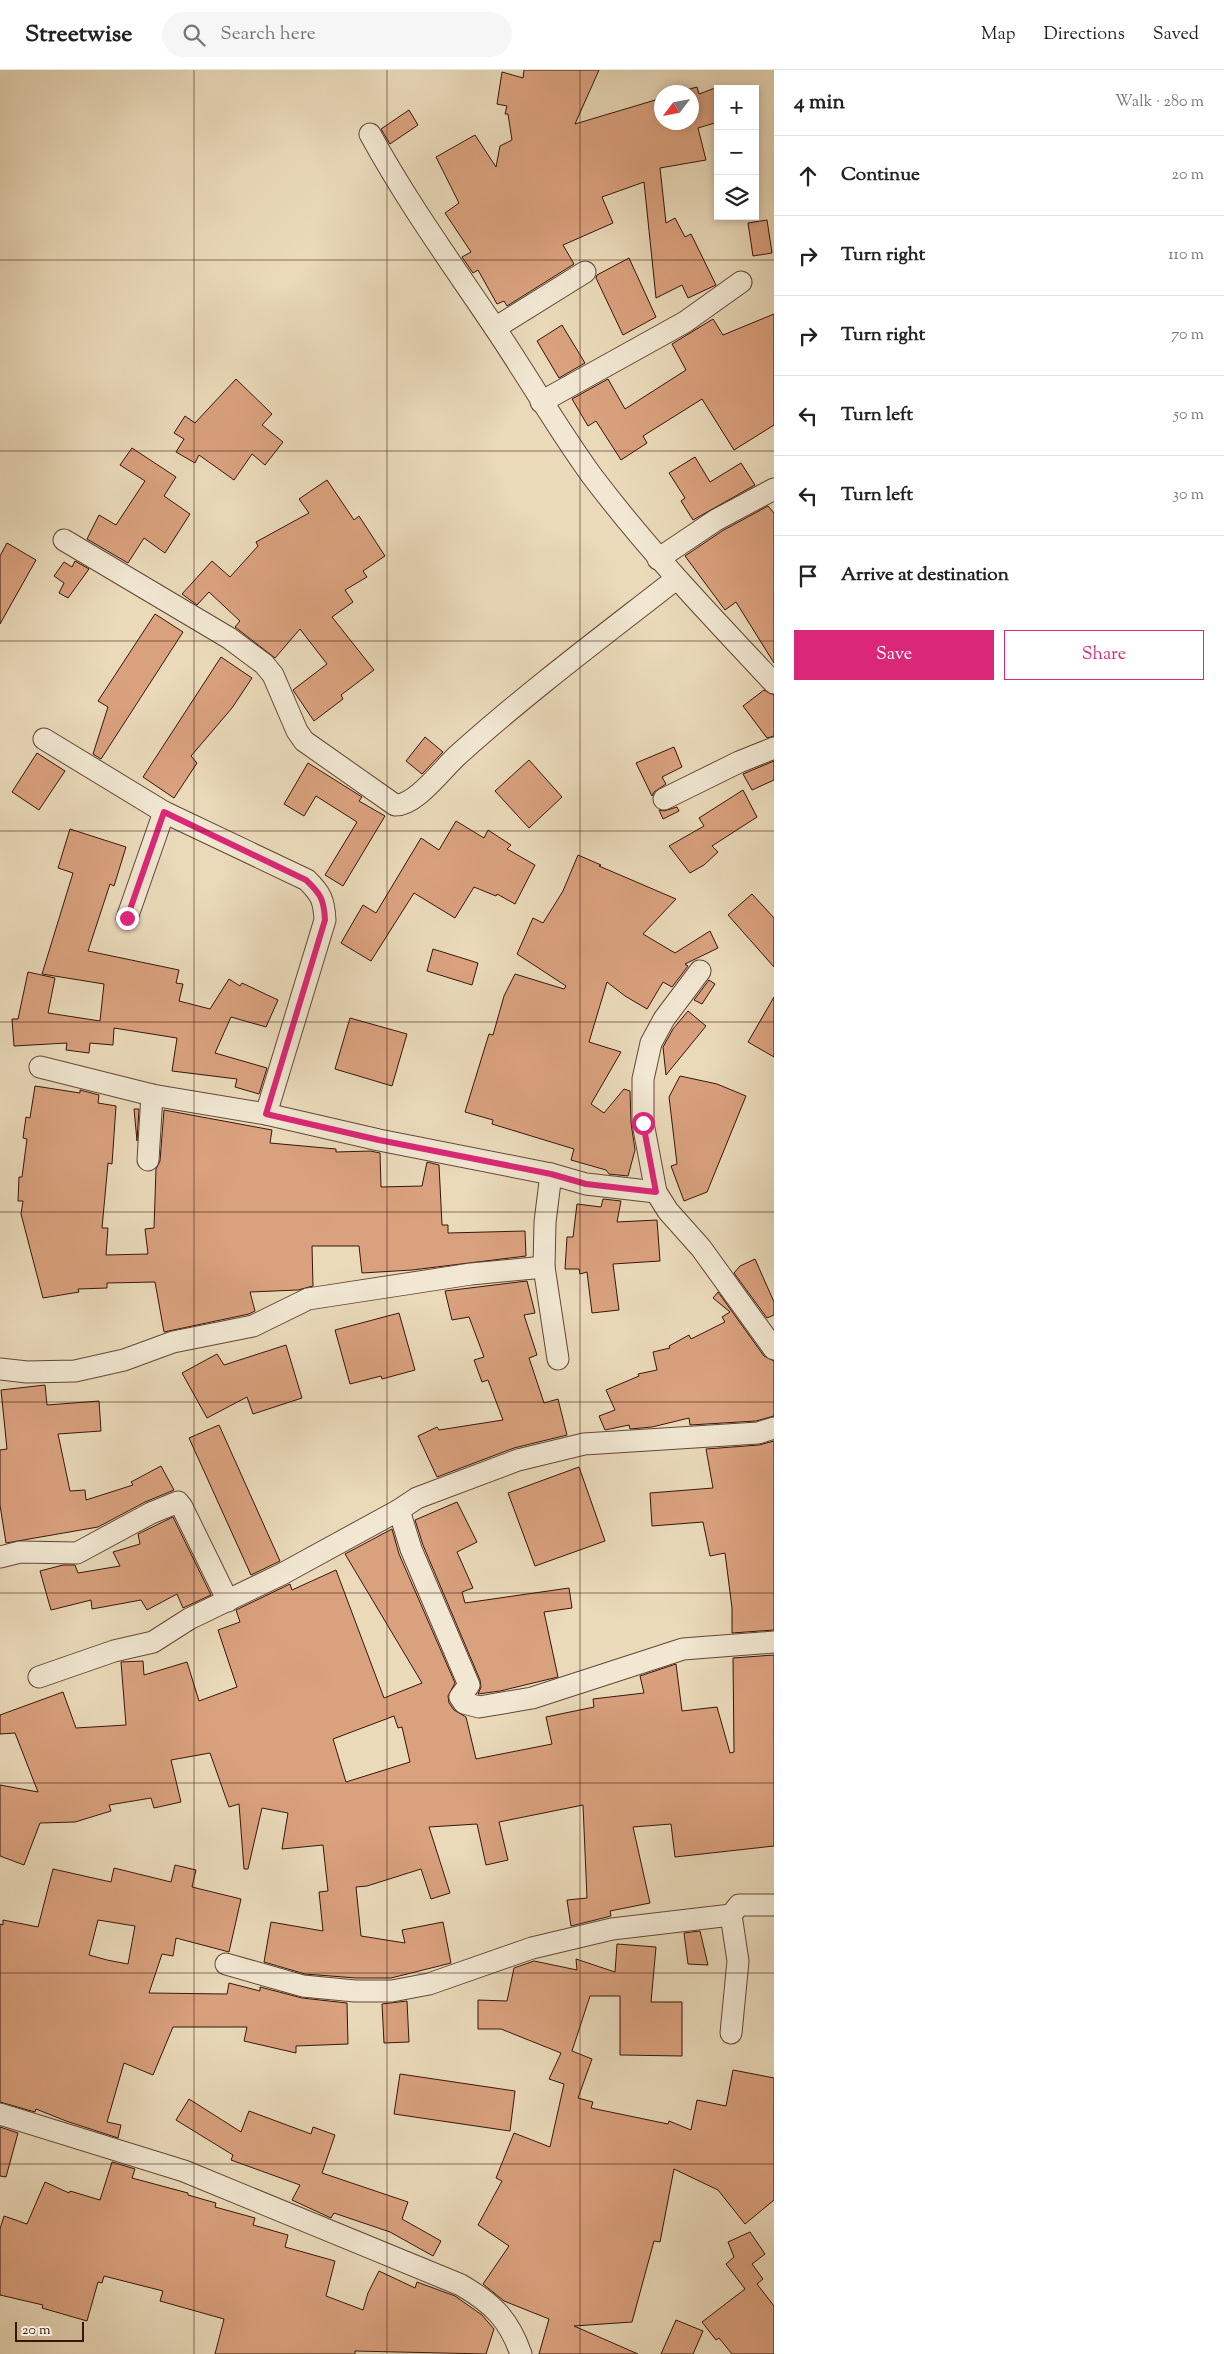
<!DOCTYPE html>
<html lang="en">
<head>
<meta charset="utf-8">
<style>
  :root { --surface:#fff; --page:#f6f6f6; --text:#222; --muted:#767676; --line:#e0e0e0; --accent:#db2777 }
  body { margin:0; font-family:"Sorts Mill Goudy",serif; background:var(--page); color:var(--text) }
  .controls { position:absolute; right:15px; top:15px; display:grid; overflow:hidden; border-radius:0px; box-shadow:0 2px 8px #0003 }
  .controls button { width:45px; height:45px; display:grid; place-items:center; padding:0; border:0; border-bottom:1px solid var(--line); background:var(--surface); color:var(--text); font:25px sans-serif }
  .compass { position:absolute; left:654px; top:15px; width:45px; height:45px; border-radius:50%; background:var(--surface); box-shadow:0 2px 8px #0003; rotate:238deg }
  .scale { position:absolute; left:15px; bottom:12px; width:69px; box-sizing:border-box; padding-left:5px; border:2px solid #371509; border-top:0; font-size:14px; line-height:18px; white-space:nowrap; color:#371509; -webkit-text-stroke:4px #f1e7d2; paint-order:stroke }
  .stop { position:absolute; width:15px; height:15px; margin:-11px; border:4px solid #db2777; border-radius:50%; background:#fff }
  .stop.end { background:#db2777; border-color:#fff; box-shadow:0 1px 5px #0008 }
  .list { margin:0; padding:0; list-style:none }
  h2 { display:flex; justify-content:space-between; align-items:center; height:65px; margin:0; padding:0 20px; font-size:21px }
  h2 small { font-size:16px; font-weight:400; color:var(--muted) }
  .list li { display:grid; grid-template-columns:32px 1fr auto; gap:15px; align-items:center; box-sizing:border-box; height:80px; padding:0 20px; border-top:1px solid var(--line) }
  .list b { display:block; font-size:19px; white-space:nowrap }
  .list em { font-size:16px; font-style:normal; color:var(--muted) }
  .actions { display:flex; gap:10px; padding:15px 20px }
  .actions a { flex:1; padding:11px 0; border:1px solid var(--accent); border-radius:0px; text-align:center; font-size:18px; color:var(--accent) }
  .actions .main { background:var(--accent); color:#fff }
  .icon { flex:none; width:28px; height:28px; fill:none; stroke:currentColor; stroke-width:2; stroke-linecap:round; stroke-linejoin:round }
  .map { position:relative; flex:none; width:774px; height:2284px; overflow:hidden }
  header { display:flex; align-items:center; gap:30px; box-sizing:border-box; height:70px; padding:0 25px; background:var(--surface); border-bottom:1px solid var(--line) }
  header strong { font-size:24px }
  nav { display:flex; gap:28px; margin-inline-start:auto; font-size:18px }
  .search { width:350px; height:45px; background:var(--page); display:flex; align-items:center; gap:12px; box-sizing:border-box; padding:0 18px; border-radius:28px; color:var(--muted); font-size:19px }
  main { display:flex }
  aside { flex:1; background:var(--surface) }
  .map>svg:first-child { display:block }
  .building { fill:#daa17e; stroke:#371509; fill-rule:evenodd }
  .lines { fill:none; stroke-linecap:round; stroke-linejoin:round }
  .street-casing { stroke:#644635; stroke-width:23 }
  .street { stroke:#f1e7d2; stroke-width:21 }
  .route { stroke:#db2777; stroke-width:6 }
  .grid { fill:none; stroke:#371509; stroke-width:1; stroke-opacity:0.55 }
</style>
</head>
<body>
<header>
<strong>Streetwise</strong>
<div class="search"><svg class="icon" aria-label="search" viewBox="0 0 24 24"><circle cx="10" cy="10" r="6"/><path d="M15 15l6 6"/></svg>Search here</div>
<nav><a>Map</a><a>Directions</a><a>Saved</a></nav>
</header>
<main>
<div class="map">
<svg width="774" height="2284" viewBox="0 0 774 2284">
  <rect width="100%" height="100%" fill="#eadaba"/>
  <filter id="stains"><feTurbulence type="fractalNoise" baseFrequency=".004" numOctaves="4"/><feColorMatrix values="0 0 0 0 .2 0 0 0 0 .09 0 0 0 0 .02 0 0 0 .5 -.17"/></filter>
  <radialGradient id="worn" r=".72"><stop offset=".6" stop-color="#630" stop-opacity="0"/><stop offset="1" stop-color="#630" stop-opacity=".3"/></radialGradient>
  <g class="building">
    <path d="M 524,0 L 599,0 L 575,54 L 662,28 L 662,52 L 692,52 L 692,22 L 679,22 L 697,17 L 699,24 L 718,17 L 718,52 L 698,58 L 706,90 L 660,98 L 666,153 L 675,148 L 685,167 L 691,164 L 716,215 L 688,228 L 682,215 L 656,228 L 644,112 L 602,127 L 613,153 L 563,175 L 574,194 L 507,236 L 504,231 L 497,234 L 478,200 L 473,203 L 462,187 L 471,182 L 445,143 L 459,133 L 436,87 L 475,65 L 496,97 L 500,76 L 512,70 L 508,44 L 505,44 L 507,36 L 497,34 L 502,2 L 523,8 Z"/>
    <path d="M 409,40 L 418,55 L 390,74 L 381,59 Z"/>
    <path d="M 767,150 L 772,183 L 753,186 L 748,153 Z"/>
    <path d="M 629,188 L 656,247 L 623,265 L 596,208 L 597,205 Z"/>
    <path d="M 774,244 L 774,355 L 734,380 L 702,329 L 643,366 L 647,373 L 621,390 L 596,351 L 588,356 L 572,329 L 608,309 L 625,339 L 686,300 L 672,274 L 713,249 L 723,265 Z"/>
    <path d="M 562,255 L 585,293 L 559,308 L 537,271 Z"/>
    <path d="M 236,309 L 272,344 L 262,355 L 283,372 L 265,395 L 252,384 L 234,410 L 199,385 L 195,393 L 176,382 L 184,369 L 174,363 L 185,346 L 195,353 Z"/>
    <path d="M 132,378 L 176,407 L 164,426 L 190,444 L 165,483 L 144,468 L 128,493 L 87,469 L 99,445 L 116,455 L 145,411 L 120,395 Z"/>
    <path d="M 695,387 L 710,412 L 741,393 L 755,415 L 693,450 L 681,431 L 685,428 L 669,403 Z"/>
    <path d="M 327,410 L 354,450 L 359,446 L 385,486 L 363,501 L 367,507 L 345,520 L 353,532 L 332,547 L 374,600 L 341,625 L 343,629 L 314,651 L 293,620 L 327,594 L 300,559 L 275,588 L 235,557 L 240,551 L 209,522 L 197,535 L 182,524 L 212,491 L 230,507 L 258,476 L 256,472 L 309,443 L 299,429 Z"/>
    <path d="M 768,436 L 774,443 L 774,593 L 736,532 L 725,540 L 685,486 L 722,461 Z"/>
    <path d="M 7,473 L 36,490 L 0,554 L 0,486 Z"/>
    <path d="M 75,491 L 89,499 L 68,528 L 59,523 L 64,513 L 54,506 L 64,492 L 72,497 Z"/>
    <path d="M 155,544 L 183,562 L 101,689 L 93,684 L 108,637 L 98,631 Z"/>
    <path d="M 221,587 L 252,608 L 232,638 L 191,686 L 197,693 L 174,728 L 143,707 Z"/>
    <path d="M 764,620 L 774,625 L 774,666 L 767,668 L 743,636 Z"/>
    <path d="M 425,667 L 443,682 L 422,704 L 406,691 Z"/>
    <path d="M 674,677 L 682,697 L 662,707 L 666,714 L 654,722 L 652,726 L 636,693 Z"/>
    <path d="M 37,683 L 65,701 L 39,740 L 12,722 Z"/>
    <path d="M 529,690 L 562,727 L 529,758 L 495,721 Z"/>
    <path d="M 774,691 L 774,710 L 752,720 L 743,704 Z"/>
    <path d="M 308,693 L 362,727 L 359,731 L 385,746 L 343,816 L 325,805 L 357,752 L 316,726 L 304,746 L 284,734 Z"/>
    <path d="M 743,720 L 757,747 L 712,776 L 718,782 L 704,795 L 690,803 L 669,776 L 704,756 L 699,748 Z"/>
    <path d="M 677,737 L 679,741 L 663,749 L 659,740 L 664,741 Z"/>
    <path d="M 456,751 L 484,768 L 488,760 L 511,775 L 507,779 L 535,795 L 515,834 L 497,824 L 496,826 L 474,817 L 455,848 L 414,823 L 371,891 L 341,873 L 363,835 L 376,843 L 421,768 L 439,780 Z"/>
    <path d="M 70,759 L 126,777 L 114,816 L 110,814 L 88,881 L 179,900 L 176,913 L 183,914 L 179,931 L 210,939 L 229,909 L 240,916 L 242,913 L 278,930 L 266,957 L 231,947 L 215,983 L 267,998 L 259,1024 L 235,1017 L 237,1009 L 172,1001 L 177,968 L 114,958 L 113,975 L 90,973 L 89,983 L 66,980 L 67,973 L 14,976 L 12,949 L 18,949 L 28,902 L 55,908 L 48,943 L 100,951 L 104,914 L 42,904 L 73,803 L 58,798 Z"/>
    <path d="M 578,785 L 601,795 L 599,796 L 676,829 L 643,864 L 675,883 L 710,861 L 718,878 L 685,894 L 688,896 L 672,917 L 663,912 L 647,939 L 625,926 L 607,912 L 589,972 L 621,982 L 591,1034 L 604,1043 L 624,1019 L 630,1021 L 631,1053 L 635,1080 L 628,1106 L 609,1104 L 606,1100 L 571,1090 L 574,1079 L 492,1054 L 493,1050 L 465,1042 L 489,964 L 493,965 L 504,926 L 515,904 L 564,919 L 566,916 L 517,884 L 533,848 L 543,853 L 563,821 Z"/>
    <path d="M 752,824 L 774,848 L 774,897 L 728,845 Z"/>
    <path d="M 433,879 L 478,893 L 472,915 L 427,901 Z"/>
    <path d="M 709,910 L 715,914 L 702,934 L 694,930 Z"/>
    <path d="M 774,927 L 774,987 L 748,972 Z"/>
    <path d="M 688,941 L 706,956 L 666,1005 L 663,977 L 673,959 Z"/>
    <path d="M 350,948 L 407,964 L 392,1016 L 335,999 Z"/>
    <path d="M 680,1006 L 717,1014 L 746,1026 L 707,1122 L 684,1131 L 671,1096 L 677,1094 L 669,1027 Z"/>
    <path d="M 35,1016 L 80,1023 L 80,1020 L 99,1025 L 98,1033 L 116,1036 L 112,1094 L 108,1093 L 102,1158 L 108,1158 L 106,1185 L 148,1184 L 145,1159 L 154,1158 L 156,1099 L 160,1091 L 164,1040 L 272,1060 L 270,1073 L 336,1079 L 336,1082 L 370,1081 L 380,1083 L 381,1117 L 422,1116 L 427,1092 L 439,1095 L 442,1155 L 448,1155 L 448,1163 L 525,1161 L 526,1186 L 412,1200 L 362,1203 L 359,1176 L 312,1176 L 313,1216 L 298,1220 L 250,1222 L 255,1241 L 249,1244 L 164,1262 L 155,1212 L 107,1213 L 107,1218 L 78,1219 L 79,1222 L 43,1228 L 21,1144 L 23,1131 L 18,1131 L 19,1107 L 22,1107 L 27,1069 L 23,1068 L 26,1047 L 30,1048 Z"/>
    <path d="M 134,1039 L 139,1039 L 137,1071 Z"/>
    <path d="M 603,1129 L 621,1131 L 617,1152 L 657,1150 L 660,1191 L 613,1194 L 619,1240 L 592,1243 L 587,1202 L 580,1204 L 579,1199 L 565,1199 L 567,1167 L 573,1167 L 577,1134 L 601,1137 Z"/>
    <path d="M 755,1189 L 774,1232 L 774,1245 L 767,1248 L 734,1203 L 740,1196 Z"/>
    <path d="M 527,1211 L 535,1243 L 524,1245 L 537,1285 L 529,1288 L 544,1333 L 558,1329 L 567,1365 L 514,1378 L 437,1407 L 418,1366 L 437,1357 L 439,1360 L 503,1350 L 488,1310 L 482,1312 L 474,1290 L 484,1287 L 469,1247 L 452,1250 L 445,1221 Z"/>
    <path d="M 718,1222 L 764,1286 L 774,1291 L 774,1346 L 756,1351 L 690,1355 L 689,1348 L 652,1357 L 630,1359 L 629,1355 L 605,1360 L 599,1346 L 615,1340 L 606,1320 L 639,1306 L 638,1304 L 657,1300 L 653,1282 L 670,1278 L 669,1276 L 689,1265 L 691,1269 L 725,1252 L 722,1247 L 730,1242 L 713,1228 Z"/>
    <path d="M 399,1243 L 415,1300 L 382,1309 L 381,1306 L 350,1314 L 335,1260 Z"/>
    <path d="M 286,1275 L 302,1328 L 253,1344 L 247,1327 L 207,1348 L 182,1303 L 217,1284 L 224,1295 Z"/>
    <path d="M 45,1315 L 47,1335 L 99,1331 L 101,1361 L 58,1364 L 70,1421 L 85,1420 L 86,1430 L 133,1415 L 131,1412 L 161,1396 L 174,1420 L 145,1432 L 98,1457 L 6,1473 L 0,1435 L 0,1380 L 7,1379 L 1,1320 Z"/>
    <path d="M 219,1355 L 280,1491 L 251,1505 L 189,1368 Z"/>
    <path d="M 774,1371 L 774,1560 L 732,1563 L 732,1538 L 725,1483 L 710,1486 L 703,1452 L 652,1456 L 650,1423 L 713,1418 L 706,1379 L 759,1375 Z"/>
    <path d="M 579,1397 L 605,1471 L 535,1496 L 508,1423 Z"/>
    <path d="M 457,1432 L 477,1472 L 457,1482 L 473,1518 L 462,1522 L 465,1533 L 569,1518 L 572,1538 L 544,1542 L 558,1607 L 500,1621 L 478,1624 L 481,1617 L 480,1610 L 423,1475 L 415,1450 Z"/>
    <path d="M 173,1447 L 211,1525 L 183,1538 L 177,1524 L 147,1540 L 141,1530 L 92,1539 L 91,1530 L 51,1540 L 40,1501 L 63,1495 L 75,1495 L 78,1503 L 120,1496 L 113,1482 L 140,1474 L 138,1464 Z"/>
    <path d="M 392,1459 L 399,1484 L 455,1613 L 448,1626 L 449,1633 L 454,1640 L 466,1647 L 476,1689 L 552,1674 L 546,1647 L 594,1637 L 593,1629 L 644,1623 L 640,1606 L 676,1594 L 682,1641 L 717,1637 L 730,1683 L 734,1682 L 733,1588 L 774,1585 L 774,1776 L 675,1787 L 671,1754 L 633,1757 L 650,1833 L 610,1841 L 611,1846 L 571,1856 L 567,1830 L 587,1828 L 583,1735 L 499,1752 L 508,1790 L 486,1795 L 477,1754 L 429,1757 L 450,1823 L 431,1829 L 421,1799 L 367,1816 L 356,1817 L 361,1866 L 405,1873 L 402,1860 L 443,1852 L 451,1893 L 391,1908 L 356,1908 L 305,1904 L 264,1892 L 271,1852 L 323,1861 L 319,1822 L 328,1821 L 323,1775 L 282,1779 L 288,1743 L 262,1738 L 248,1799 L 244,1799 L 239,1734 L 229,1737 L 210,1683 L 171,1690 L 181,1732 L 154,1738 L 151,1728 L 109,1735 L 111,1741 L 75,1752 L 40,1753 L 24,1795 L 0,1786 L 0,1715 L 38,1722 L 15,1663 L 0,1664 L 0,1645 L 63,1622 L 76,1658 L 126,1655 L 121,1592 L 143,1591 L 144,1605 L 187,1592 L 199,1631 L 237,1617 L 218,1560 L 240,1552 L 236,1540 L 290,1514 L 292,1520 L 336,1500 L 384,1628 L 422,1613 L 345,1484 ZM 394,1646 L 398,1658 L 402,1657 L 410,1692 L 346,1712 L 333,1669 Z"/>
    <path d="M 175,1795 L 196,1800 L 192,1817 L 241,1829 L 229,1882 L 176,1868 L 173,1886 L 162,1884 L 149,1923 L 227,1924 L 229,1913 L 260,1921 L 260,1917 L 302,1928 L 347,1933 L 348,1974 L 296,1976 L 296,1983 L 244,1971 L 247,1957 L 173,1957 L 153,2005 L 124,1993 L 107,2052 L 121,2055 L 118,2068 L 66,2051 L 36,2039 L 35,2042 L 0,2032 L 0,1854 L 3,1855 L 3,1850 L 38,1857 L 53,1799 L 111,1812 L 114,1798 L 171,1812 ZM 98,1850 L 135,1856 L 128,1894 L 107,1890 L 89,1885 Z"/>
    <path d="M 700,1861 L 708,1895 L 688,1894 L 684,1863 Z"/>
    <path d="M 617,1874 L 656,1877 L 651,1932 L 682,1932 L 682,1986 L 620,1985 L 620,1926 L 590,1926 L 572,1981 L 592,1989 L 578,2028 L 593,2032 L 591,2038 L 668,2054 L 669,2051 L 691,2060 L 697,2030 L 726,2036 L 733,2000 L 774,2008 L 774,2130 L 745,2154 L 718,2120 L 674,2099 L 660,2172 L 654,2171 L 632,2252 L 574,2256 L 638,2284 L 539,2284 L 549,2249 L 504,2231 L 483,2214 L 509,2176 L 478,2155 L 502,2111 L 496,2108 L 514,2063 L 550,2077 L 564,2014 L 549,2009 L 561,1983 L 501,1959 L 478,1959 L 478,1930 L 507,1931 L 514,1898 L 534,1891 L 577,1900 L 576,1889 L 615,1902 Z"/>
    <path d="M 407,1931 L 409,1972 L 384,1973 L 382,1934 Z"/>
    <path d="M 400,2004 L 515,2021 L 510,2061 L 394,2044 Z"/>
    <path d="M 189,2029 L 241,2062 L 249,2041 L 311,2064 L 313,2057 L 335,2065 L 322,2103 L 408,2132 L 402,2149 L 441,2171 L 433,2186 L 390,2162 L 334,2143 L 331,2148 L 292,2130 L 300,2115 L 231,2090 L 233,2085 L 176,2050 Z"/>
    <path d="M 0,2057 L 18,2063 L 6,2107 L 0,2106 Z"/>
    <path d="M 112,2092 L 135,2099 L 132,2108 L 188,2123 L 188,2125 L 216,2133 L 215,2137 L 255,2148 L 253,2155 L 288,2165 L 285,2177 L 335,2191 L 326,2226 L 363,2240 L 368,2223 L 379,2201 L 415,2218 L 417,2212 L 455,2226 L 482,2245 L 494,2259 L 486,2284 L 355,2281 L 355,2284 L 215,2284 L 224,2249 L 160,2231 L 163,2221 L 104,2206 L 102,2213 L 98,2212 L 87,2251 L 42,2238 L 43,2235 L 0,2225 L 0,2159 L 4,2146 L 27,2154 L 45,2112 L 69,2123 L 70,2121 L 100,2130 Z"/>
    <path d="M 750,2162 L 765,2184 L 752,2194 L 763,2209 L 757,2214 L 774,2236 L 774,2284 L 732,2284 L 719,2268 L 716,2270 L 702,2252 L 745,2219 L 726,2194 L 734,2187 L 728,2172 Z"/>
    <path d="M 676,2250 L 703,2261 L 693,2284 L 661,2284 Z"/>
  </g>
  <g class="lines">
    <defs>
      <g id="street">
        <path d="M 370,64 C 407,132 452,194 495,258 C 528,307 557,358 592,406 C 648,480 711,546 774,613"/>
        <path d="M 495,258 L 585,202"/>
        <path d="M 541,332 L 685,252 L 741,212"/>
        <path d="M 64,470 L 229,568 L 264,594 L 273,605 L 297,661 L 304,671 L 395,735 C 416,736 443,698 459,684 C 528,622 603,566 676,509"/>
        <path d="M 658,489 L 716,450 L 774,419"/>
        <path d="M 44,669 L 164,742 L 307,810 C 321,824 324,830 325,850 L 266,1044"/>
        <path d="M 664,729 L 739,692 L 774,678"/>
        <path d="M 127,848 L 164,742"/>
        <path d="M 700,901 L 664,949 L 651,973 L 643,1009 L 643,1053 L 656,1122 L 668,1141 L 701,1178 L 774,1279"/>
        <path d="M 40,997 L 152,1025 L 266,1044 L 379,1070 L 551,1104"/>
        <path d="M 148,1090 L 152,1025"/>
        <path d="M 558,1289 L 544,1197 L 545,1152 L 551,1104 L 586,1114 L 656,1122"/>
        <path d="M 0,1299 L 27,1302 L 75,1301 L 124,1290 L 173,1272 L 253,1256 L 308,1229 L 471,1204 L 544,1197"/>
        <path d="M 774,1358 L 758,1363 L 584,1374 L 518,1390 L 417,1428 L 399,1440 L 411,1479 L 469,1615 L 460,1627 L 464,1633 L 479,1637 L 532,1628 L 683,1579 L 774,1572"/>
        <path d="M 0,1487 L 20,1482 L 77,1483 L 151,1443 L 178,1432 L 182,1437 L 228,1531"/>
        <path d="M 39,1607 L 114,1581 L 153,1572 L 189,1549 L 282,1504 L 399,1440"/>
        <path d="M 226,1894 L 303,1916 L 355,1921 L 392,1921 L 429,1914 L 532,1878 L 612,1859 L 731,1845 L 739,1835 L 774,1835"/>
        <path d="M 731,1963 L 738,1891 L 731,1845"/>
        <path d="M 0,2044 L 184,2101 L 461,2215 C 492,2233 509,2249 521,2284"/>
      </g>
    </defs>
    <use href="#street" class="street-casing"/>
    <use href="#street" class="street"/>
  </g>
  <g class="lines">
    <path class="route" d="M 127,848 L 164,742 L 306,810 C 321,824 324,830 325,850 L 266,1044 L 379,1070 L 551,1104 L 586,1114 L 656,1122 L 643,1053"/>
  </g>
  <path class="grid" d="M 194,0 L 194,2284M 387,0 L 387,2284M 580,0 L 580,2284M 0,190 L 774,190M 0,381 L 774,381M 0,571 L 774,571M 0,761 L 774,761M 0,952 L 774,952M 0,1142 L 774,1142M 0,1332 L 774,1332M 0,1523 L 774,1523M 0,1713 L 774,1713M 0,1903 L 774,1903M 0,2094 L 774,2094"/>
  <rect width="100%" height="100%" filter="url(#stains)"/>
  <rect width="100%" height="100%" fill="url(#worn)"/>
</svg>
<div class="controls">
<button>+</button>
<button>−</button>
<button><svg class="icon" aria-label="layers" viewBox="0 0 24 24"><path d="M12 4l9 5-9 5-9-5zM3 14l9 5 9-5"/></svg></button>
</div>
<svg class="compass" viewBox="-18 -18 36 36"><path d="M0-13l5 13h-10z" fill="#e53935"/><path d="M0 13l5-13h-10z" fill="#767676"/></svg>
<div class="scale">20 m</div>
<div class="stop" style="left:643px;top:1053px"></div>
<div class="stop end" style="left:127px;top:848px"></div>
</div>
<aside>
<h2>4 min<small>Walk · 280 m</small></h2>
<ul class="list">
<li><svg class="icon" aria-label="ahead" viewBox="0 0 24 24"><path d="M12 20V5M6 11l6-6 6 6"/></svg><div><b>Continue</b></div><em>20 m</em></li>
<li><svg class="icon" aria-label="right" viewBox="0 0 24 24"><path d="M7 20v-9h11M14 6l5 5-5 5"/></svg><div><b>Turn right</b></div><em>110 m</em></li>
<li><svg class="icon" aria-label="right" viewBox="0 0 24 24"><path d="M7 20v-9h11M14 6l5 5-5 5"/></svg><div><b>Turn right</b></div><em>70 m</em></li>
<li><svg class="icon" aria-label="left" viewBox="0 0 24 24"><path d="M17 20v-9H6M10 6l-5 5 5 5"/></svg><div><b>Turn left</b></div><em>50 m</em></li>
<li><svg class="icon" aria-label="left" viewBox="0 0 24 24"><path d="M17 20v-9H6M10 6l-5 5 5 5"/></svg><div><b>Turn left</b></div><em>30 m</em></li>
<li><svg class="icon" aria-label="arrive" viewBox="0 0 24 24"><path d="M6 21V4h12l-3 4 3 4H6"/></svg><div><b>Arrive at destination</b></div></li>
</ul>
<div class="actions"><a class="main">Save</a><a>Share</a></div>
</aside>
</main>
</body>
</html>
